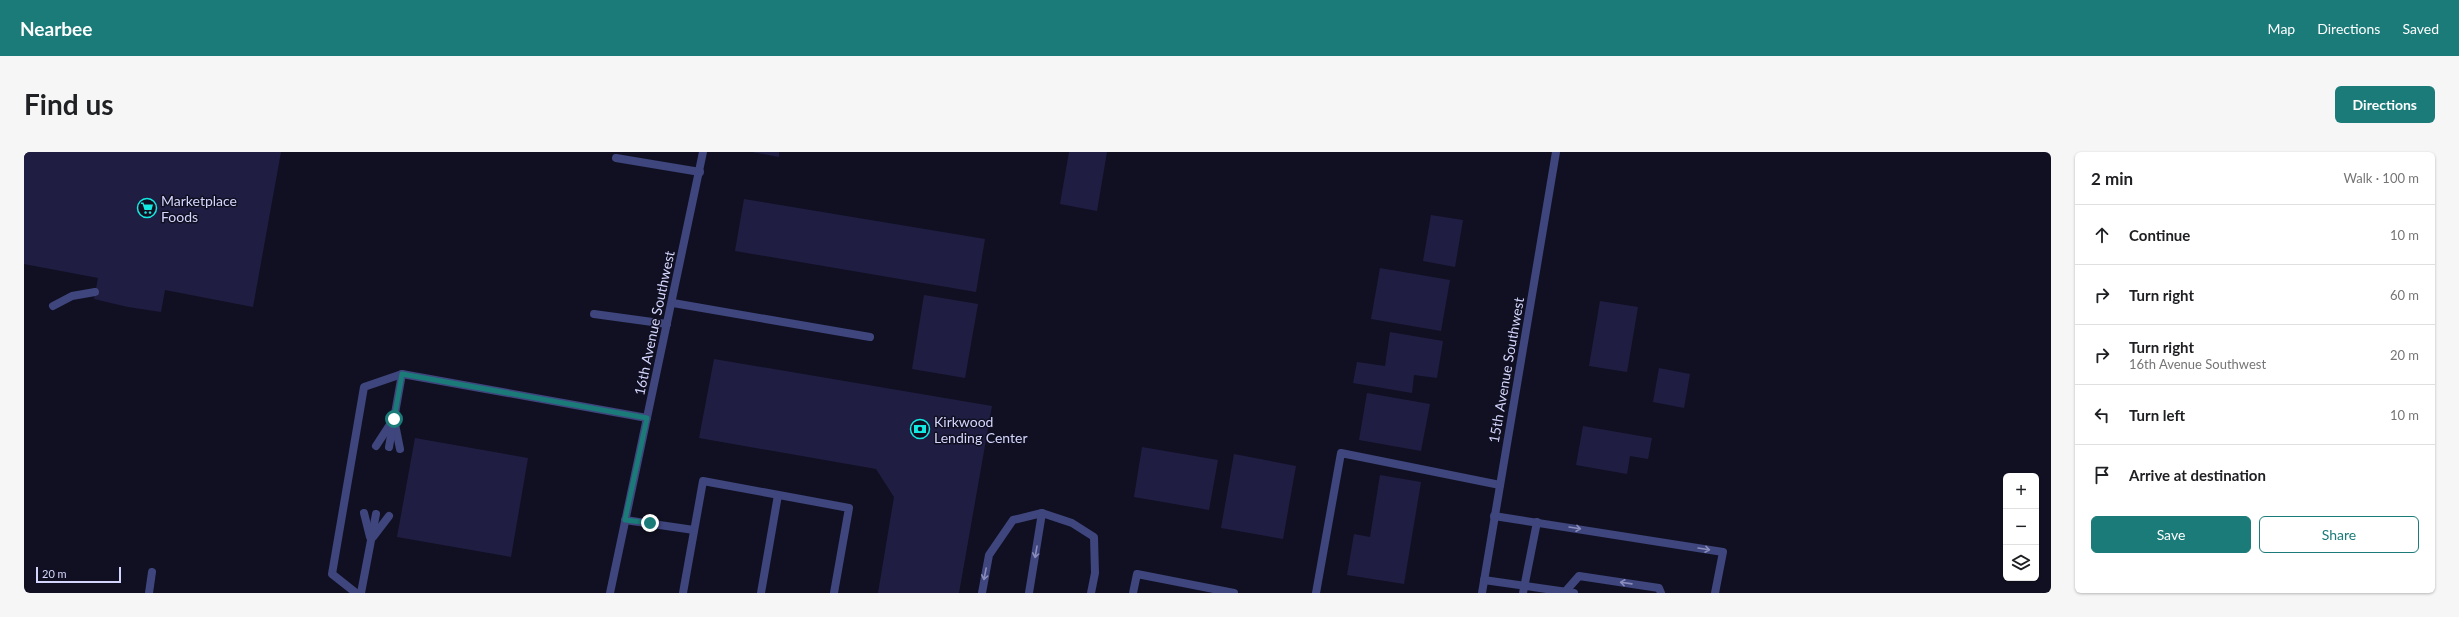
<!DOCTYPE html>
<html lang="en">
<head>
<meta charset="utf-8">
<style>
  :root { --surface:#fff; --page:#f6f6f6; --text:#202124; --muted:#757577; --line:#e0e0e0; --accent:#1a7b79 }
  body { margin:0; font-family:Lato,sans-serif; background:var(--page); color:var(--text) }
  .controls { position:absolute; right:12px; bottom:12px; display:grid; overflow:hidden; border-radius:6px; box-shadow:0 1px 3px #0004 }
  .controls button { width:36px; height:36px; display:grid; place-items:center; padding:0; border:0; border-bottom:1px solid var(--line); background:var(--surface); color:var(--text); font:20px sans-serif }
  .scale { position:absolute; left:12px; bottom:10px; width:85px; box-sizing:border-box; padding-left:4px; border:2px solid #d4d5fc; border-top:0; font-size:11px; line-height:14px; white-space:nowrap; color:#d4d5fc; -webkit-text-stroke:3px #101022; paint-order:stroke }
  .stop { position:absolute; width:12px; height:12px; margin:-9px; border:3px solid #1a7b79; border-radius:50%; background:#fff }
  .stop.end { background:#1a7b79; border-color:#fff; box-shadow:0 1px 4px #0008 }
  .list { margin:0; padding:0; list-style:none }
  h2 { display:flex; justify-content:space-between; align-items:center; height:52px; margin:0; padding:0 16px; font-size:17px }
  h2 small { font-size:13px; font-weight:400; color:var(--muted) }
  .list li { display:grid; grid-template-columns:26px 1fr auto; gap:12px; align-items:center; box-sizing:border-box; height:60px; padding:0 16px; border-top:1px solid var(--line) }
  .list b { display:block; font-size:15px; white-space:nowrap }
  .list p { margin:0; font-size:13px; white-space:nowrap; color:var(--muted) }
  .list em { font-size:13px; font-style:normal; color:var(--muted) }
  .actions { display:flex; gap:8px; padding:12px 16px }
  .actions a { flex:1; padding:9px 0; border:1px solid var(--accent); border-radius:6px; text-align:center; font-size:14px; color:var(--accent) }
  .actions .main { background:var(--accent); color:#fff }
  .icon { flex:none; width:22px; height:22px; fill:none; stroke:currentColor; stroke-width:2; stroke-linecap:round; stroke-linejoin:round }
  .map { position:relative; flex:none; width:2027px; height:441px; overflow:hidden; border-radius:6px }
  header { display:flex; align-items:center; gap:24px; box-sizing:border-box; height:56px; padding:0 20px; background:var(--accent); color:#fff }
  header strong { font-size:19px }
  nav { display:flex; gap:22px; margin-inline-start:auto; font-size:14px }
  .intro { display:flex; align-items:center; justify-content:space-between; box-sizing:border-box; height:96px; padding:0 24px }
  h1 { margin:0; font-size:28px }
  .button { padding:10px 18px; border-radius:6px; background:var(--accent); color:#fff; font-size:14px; font-weight:700 }
  main { display:flex; gap:24px; padding:0 24px }
  aside { flex:1; background:var(--surface); border-radius:6px; box-shadow:0 1px 3px #0004 }
  .map>svg:first-child { display:block }
  .building { fill:#201d42 }
  .lines { fill:none; stroke-linecap:round; stroke-linejoin:round }
  .service { stroke:#3f457d; stroke-width:8 }
  .minor { stroke:#3f457d; stroke-width:8 }
  .tertiary { stroke:#3f457d; stroke-width:8 }
  .oneway { stroke:#8a8dbc }
  .route { stroke:#1a7b79; stroke-width:5 }
  .labels { text-anchor:middle; dominant-baseline:central; stroke-width:3; stroke-linejoin:round; paint-order:stroke }
  .poi-label { font-size:14px; fill:#d4d5fc; stroke:#101022; text-anchor:start }
  .street-label { font-size:14px; fill:#d4d5fc; stroke:#101022 }
</style>
</head>
<body>
<header>
<strong>Nearbee</strong>
<nav><a>Map</a><a>Directions</a><a>Saved</a></nav>
</header>
<div class="intro"><h1>Find us</h1><a class="button">Directions</a></div>
<main>
<div class="map">
<svg width="2027" height="441" viewBox="0 0 2027 441">
  <rect width="100%" height="100%" fill="#101022"/>
  <g class="building">
    <path d="M 0,0 L 257,0 L 229,155 L 141,138 L 137,160 L 104,155 L 70,147 L 74,126 L 0,112 Z"/>
    <path d="M 728,0 L 755,0 L 755,5 Z"/>
    <path d="M 1045,0 L 1083,0 L 1073,59 L 1036,52 Z"/>
    <path d="M 720,47 L 961,87 L 952,140 L 711,99 Z"/>
    <path d="M 1407,63 L 1439,68 L 1431,115 L 1399,109 Z"/>
    <path d="M 1356,116 L 1426,128 L 1417,179 L 1347,167 Z"/>
    <path d="M 900,143 L 954,152 L 941,226 L 888,217 Z"/>
    <path d="M 1576,149 L 1614,155 L 1603,220 L 1565,214 Z"/>
    <path d="M 1366,180 L 1419,189 L 1413,226 L 1390,223 L 1388,241 L 1329,231 L 1333,210 L 1361,214 Z"/>
    <path d="M 690,207 L 968,254 L 935,441 L 854,441 L 870,345 L 852,317 L 675,286 Z"/>
    <path d="M 1635,216 L 1666,222 L 1660,256 L 1629,250 Z"/>
    <path d="M 1343,241 L 1406,252 L 1397,299 L 1335,288 Z"/>
    <path d="M 1559,274 L 1628,286 L 1624,307 L 1606,304 L 1603,322 L 1552,313 Z"/>
    <path d="M 391,286 L 504,306 L 487,405 L 373,385 Z"/>
    <path d="M 1118,295 L 1194,308 L 1185,358 L 1110,345 Z"/>
    <path d="M 1210,302 L 1272,314 L 1259,387 L 1197,376 Z"/>
    <path d="M 1356,323 L 1397,330 L 1380,432 L 1323,423 L 1330,382 L 1346,385 Z"/>
  </g>
  <g class="lines">
    <g class="service">
      <path d="M 592,6 L 676,20"/>
      <path d="M 649,151 L 846,185"/>
      <path d="M 29,154 L 48,144 L 71,140"/>
      <path d="M 570,162 L 643,172"/>
      <path d="M 371,272 L 376,297"/>
      <path d="M 352,294 L 367,271"/>
      <path d="M 365,295 L 378,222"/>
      <path d="M 340,361 L 346,385"/>
      <path d="M 1470,364 L 1699,400 L 1691,441"/>
      <path d="M 601,368 L 670,378"/>
      <path d="M 349,385 L 365,364"/>
      <path d="M 1460,428 L 1550,441"/>
      <path d="M 1541,440 L 1555,424 L 1635,436 L 1637,441"/>
      <path d="M 125,441 L 128,420"/>
      <path d="M 332,441 L 308,422 L 340,235 L 378,222 L 623,266"/>
      <path d="M 337,441 L 352,362"/>
      <path d="M 659,441 L 679,329 L 825,356 L 810,441"/>
      <path d="M 737,441 L 754,343"/>
      <path d="M 958,441 L 965,403 L 989,368 L 1018,361 L 1048,371 L 1070,385 L 1071,421 L 1067,441"/>
      <path d="M 1005,441 L 1018,361"/>
      <path d="M 1109,441 L 1113,422 L 1210,441"/>
      <path d="M 1292,441 L 1317,301 L 1476,333"/>
      <path d="M 1499,441 L 1513,370"/>
    </g>
    <path class="minor" d="M 1458,441 L 1532,0"/>
    <path class="tertiary" d="M 586,441 L 679,0"/>
  </g>
  <defs><path id="oneway-shaft" d="M-6 0H5M1.5-3L5.5 0L1.5 3" fill="none" stroke-width="1.6" stroke-linecap="round" stroke-linejoin="round"/></defs>
  <g class="oneway">
    <use href="#oneway-shaft" transform="translate(1551 376) rotate(9)"/>
    <use href="#oneway-shaft" transform="translate(1680 397) rotate(9)"/>
    <use href="#oneway-shaft" transform="translate(1012 400) rotate(100)"/>
    <use href="#oneway-shaft" transform="translate(961 422) rotate(101)"/>
    <use href="#oneway-shaft" transform="translate(1602 431) rotate(-172)"/>
  </g>
  <g class="lines">
    <path class="route" d="M 370,267 L 378,222 L 623,266 L 601,368 L 626,371"/>
  </g>
  <defs>
    <symbol id="supermarket-ring" viewBox="-11 -11 22 22"><circle r="9.5" fill="#101022" stroke="#13e9e0" stroke-width="1.5"/><path d="M-6-5.5h2.5l.6 2H6L4.5 2H-2.5L-4.4-4H-6ZM-1.5 3.2a1.3 1.3 0 1 0 .1 0ZM3 3.2a1.3 1.3 0 1 0 .1 0Z" fill="#13e9e0"/></symbol>
    <symbol id="bank-ring" viewBox="-11 -11 22 22"><circle r="9.5" fill="#101022" stroke="#13e9e0" stroke-width="1.5"/><path d="M-6-4H6V4H-6ZM0-2.3a2.3 2.3 0 1 0 0 4.6a2.3 2.3 0 1 0 0-4.6Z" fill="#13e9e0"/></symbol>
  </defs>
  <g fill-rule="evenodd">
    <use href="#supermarket-ring" x="112" y="45" width="22" height="22"/>
    <use href="#bank-ring" x="885" y="266" width="22" height="22"/>
  </g>
  <g class="labels">
    <g class="poi-label">
      <text x="137" y="48">Marketplace<tspan x="137" dy="16">Foods</tspan></text>
      <text x="910" y="269">Kirkwood<tspan x="910" dy="16">Lending Center</tspan></text>
    </g>
    <g class="street-label">
      <text transform="translate(630 171) rotate(-78)">16th Avenue Southwest</text>
      <text transform="translate(1482 218) rotate(-80)">15th Avenue Southwest</text>
    </g>
  </g>
</svg>
<div class="controls">
<button>+</button>
<button>−</button>
<button><svg class="icon" aria-label="layers" viewBox="0 0 24 24"><path d="M12 4l9 5-9 5-9-5zM3 14l9 5 9-5"/></svg></button>
</div>
<div class="scale">20 m</div>
<div class="stop" style="left:370px;top:267px"></div>
<div class="stop end" style="left:626px;top:371px"></div>
</div>
<aside>
<h2>2 min<small>Walk · 100 m</small></h2>
<ul class="list">
<li><svg class="icon" aria-label="ahead" viewBox="0 0 24 24"><path d="M12 20V5M6 11l6-6 6 6"/></svg><div><b>Continue</b></div><em>10 m</em></li>
<li><svg class="icon" aria-label="right" viewBox="0 0 24 24"><path d="M7 20v-9h11M14 6l5 5-5 5"/></svg><div><b>Turn right</b></div><em>60 m</em></li>
<li><svg class="icon" aria-label="right" viewBox="0 0 24 24"><path d="M7 20v-9h11M14 6l5 5-5 5"/></svg><div><b>Turn right</b><p>16th Avenue Southwest</p></div><em>20 m</em></li>
<li><svg class="icon" aria-label="left" viewBox="0 0 24 24"><path d="M17 20v-9H6M10 6l-5 5 5 5"/></svg><div><b>Turn left</b></div><em>10 m</em></li>
<li><svg class="icon" aria-label="arrive" viewBox="0 0 24 24"><path d="M6 21V4h12l-3 4 3 4H6"/></svg><div><b>Arrive at destination</b></div></li>
</ul>
<div class="actions"><a class="main">Save</a><a>Share</a></div>
</aside>
</main>
</body>
</html>
